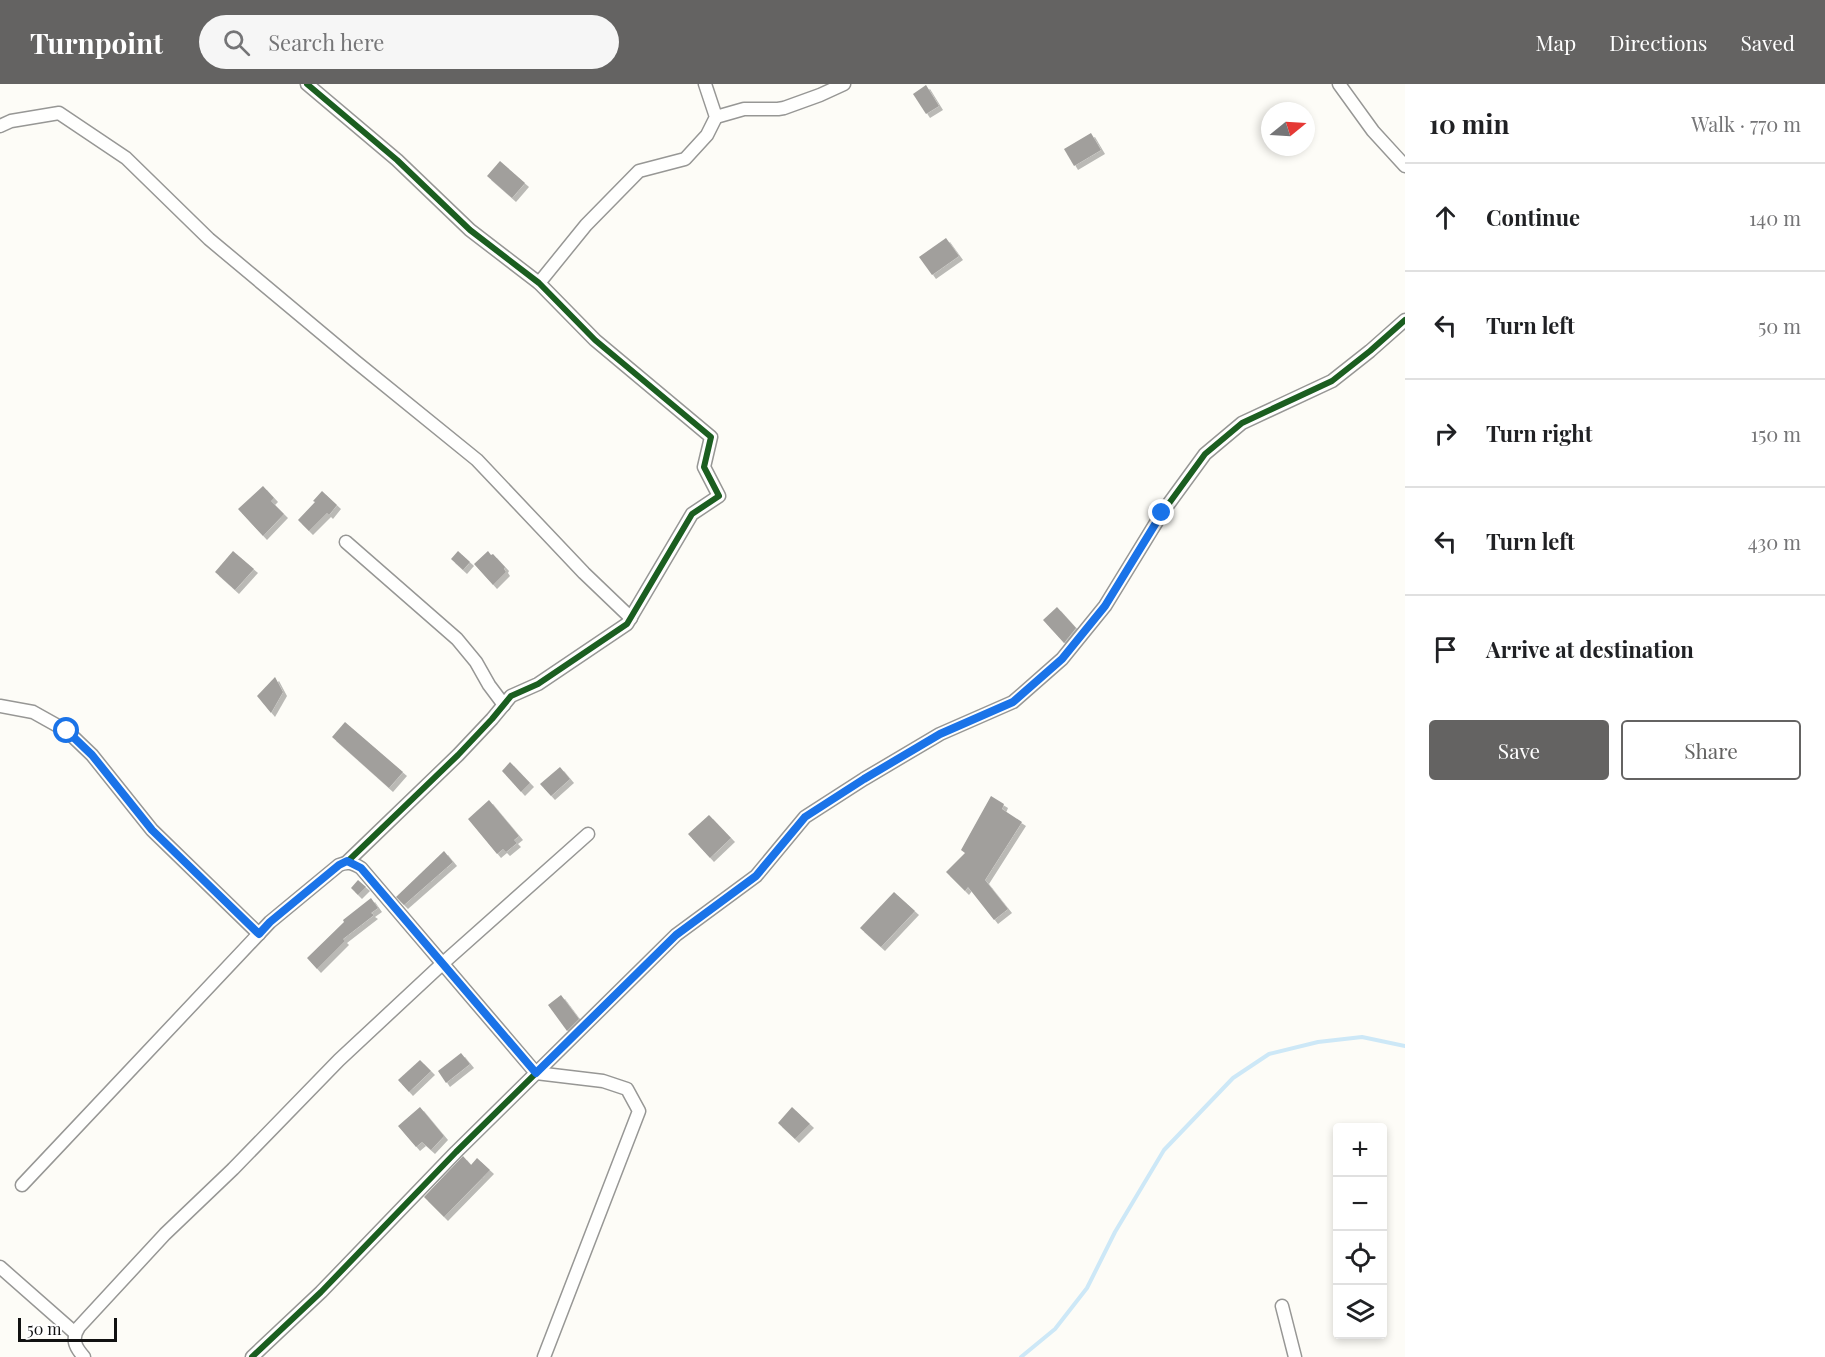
<!DOCTYPE html>
<html lang="en">
<head>
<meta charset="utf-8">
<style>
  :root { --surface:#fff; --page:#f6f6f6; --text:#202124; --muted:#757577; --line:#e0e0e0; --accent:#646362 }
  body { margin:0; font-family:"Playfair Display",serif; background:var(--page); color:var(--text) }
  .controls { position:absolute; right:18px; bottom:18px; display:grid; overflow:hidden; border-radius:6px; box-shadow:0 3px 9px #0003 }
  .controls button { width:54px; height:54px; display:grid; place-items:center; padding:0; border:0; border-bottom:2px solid var(--line); background:var(--surface); color:var(--text); font:30px sans-serif }
  .compass { position:absolute; left:1261px; top:18px; width:54px; height:54px; border-radius:50%; background:var(--surface); box-shadow:0 3px 9px #0003; rotate:72deg }
  .scale { position:absolute; left:18px; bottom:15px; width:99px; box-sizing:border-box; padding-left:6px; border:3px solid #111; border-top:0; font-size:16px; line-height:21px; white-space:nowrap; color:#111; -webkit-text-stroke:4px #fff; paint-order:stroke }
  .stop { position:absolute; width:18px; height:18px; margin:-14px; border:4px solid #1a73e8; border-radius:50%; background:#fff }
  .stop.end { background:#1a73e8; border-color:#fff; box-shadow:0 2px 6px #0008 }
  .list { margin:0; padding:0; list-style:none }
  h2 { display:flex; justify-content:space-between; align-items:center; height:78px; margin:0; padding:0 24px; font-size:26px }
  h2 small { font-size:20px; font-weight:400; color:var(--muted) }
  .list li { display:grid; grid-template-columns:39px 1fr auto; gap:18px; align-items:center; box-sizing:border-box; height:108px; padding:0 24px; border-top:2px solid var(--line) }
  .list b { display:block; font-size:22px; white-space:nowrap }
  .list em { font-size:20px; font-style:normal; color:var(--muted) }
  .actions { display:flex; gap:12px; padding:18px 24px }
  .actions a { flex:1; padding:14px 0; border:2px solid var(--accent); border-radius:6px; text-align:center; font-size:21px; color:var(--accent) }
  .actions .main { background:var(--accent); color:#fff }
  .icon { flex:none; width:33px; height:33px; fill:none; stroke:currentColor; stroke-width:2; stroke-linecap:round; stroke-linejoin:round }
  .map { position:relative; flex:none; width:1405px; height:1273px; overflow:hidden }
  header { display:flex; align-items:center; gap:36px; box-sizing:border-box; height:84px; padding:0 30px; background:var(--accent); color:#fff }
  header strong { font-size:28px }
  nav { display:flex; gap:33px; margin-inline-start:auto; font-size:21px }
  .search { width:420px; height:54px; background:var(--page); display:flex; align-items:center; gap:15px; box-sizing:border-box; padding:0 21px; border-radius:33px; color:var(--muted); font-size:22px }
  main { display:flex }
  aside { flex:1; background:var(--surface) }
  .map>svg:first-child { display:block }
  .lines { fill:none; stroke-linecap:round; stroke-linejoin:round }
  .stream { stroke:#cde8f7; stroke-width:4 }
  .building { fill:#a19f9c; filter:url(#shadow) }
  .minor-casing { stroke:#979795; stroke-width:15 }
  .minor { stroke:#fffffe; stroke-width:12 }
  .cycleway-casing { stroke:#fff; stroke-width:10 }
  .cycleway { stroke:#1b5e20; stroke-width:6 }
  .route { stroke:#1a73e8; stroke-width:8 }
</style>
</head>
<body>
<header>
<strong>Turnpoint</strong>
<div class="search"><svg class="icon" aria-label="search" viewBox="0 0 24 24"><circle cx="10" cy="10" r="6"/><path d="M15 15l6 6"/></svg>Search here</div>
<nav><a>Map</a><a>Directions</a><a>Saved</a></nav>
</header>
<main>
<div class="map">
<svg width="1405" height="1273" viewBox="0 0 1405 1273">
  <defs>
    <filter id="shadow"><feDropShadow dx="4" dy="4" stdDeviation="0" flood-color="#0004"/></filter>
  </defs>
  <rect width="100%" height="100%" fill="#fdfcf7"/>
  <g class="lines">
    <path class="stream" d="M 1021,1273 L 1055,1245 L 1087,1204 L 1115,1148 L 1164,1066 L 1233,994 L 1269,970 L 1318,958 L 1362,953 L 1405,962"/>
  </g>
  <g class="building">
    <path d="M 926,1 L 939,22 L 926,30 L 913,10 Z"/>
    <path d="M 1091,49 L 1101,66 L 1074,82 L 1064,65 Z"/>
    <path d="M 500,77 L 525,99 L 512,114 L 487,92 Z"/>
    <path d="M 946,154 L 959,172 L 932,191 L 919,173 Z"/>
    <path d="M 263,402 L 274,414 L 271,417 L 284,430 L 263,452 L 238,425 Z"/>
    <path d="M 322,407 L 337,421 L 329,431 L 327,429 L 309,447 L 298,436 L 315,418 L 313,417 Z"/>
    <path d="M 233,467 L 254,485 L 235,506 L 215,488 Z"/>
    <path d="M 458,467 L 470,478 L 463,486 L 451,475 Z"/>
    <path d="M 488,467 L 491,471 L 493,470 L 505,483 L 504,485 L 506,488 L 493,501 L 474,480 Z"/>
    <path d="M 1057,523 L 1076,544 L 1064,559 L 1043,536 Z"/>
    <path d="M 275,593 L 283,608 L 271,629 L 257,612 Z"/>
    <path d="M 345,638 L 403,688 L 389,704 L 332,653 Z"/>
    <path d="M 510,678 L 530,699 L 521,708 L 502,687 Z"/>
    <path d="M 560,683 L 570,695 L 551,712 L 540,700 Z"/>
    <path d="M 991,712 L 1004,720 L 1002,725 L 1022,738 L 985,796 L 1008,825 L 994,836 L 968,803 L 965,807 L 946,788 L 965,769 L 961,766 Z"/>
    <path d="M 489,716 L 519,752 L 514,756 L 517,759 L 506,768 L 503,765 L 497,770 L 468,735 Z"/>
    <path d="M 709,731 L 731,754 L 710,774 L 688,750 Z"/>
    <path d="M 444,767 L 453,778 L 404,821 L 396,813 Z"/>
    <path d="M 358,796 L 366,803 L 358,811 L 351,804 Z"/>
    <path d="M 894,808 L 915,827 L 881,863 L 860,844 Z"/>
    <path d="M 371,814 L 378,824 L 371,829 L 374,831 L 343,855 L 345,857 L 317,885 L 307,874 L 344,838 L 343,836 Z"/>
    <path d="M 561,911 L 579,935 L 567,947 L 548,921 Z"/>
    <path d="M 461,969 L 470,980 L 446,999 L 438,987 Z"/>
    <path d="M 420,976 L 431,987 L 409,1008 L 398,996 Z"/>
    <path d="M 420,1023 L 444,1052 L 431,1066 L 422,1058 L 416,1063 L 398,1042 Z"/>
    <path d="M 792,1023 L 810,1040 L 795,1055 L 778,1039 Z"/>
    <path d="M 463,1072 L 471,1081 L 477,1074 L 490,1086 L 444,1133 L 424,1113 Z"/>
  </g>
  <g class="lines">
    <defs>
      <g id="minor">
        <path d="M 307,0 L 397,76 L 470,146 L 539,199 L 595,256 L 711,353 L 704,383 L 719,412 L 692,430 L 627,540 L 538,600 L 511,612 L 492,635 L 458,671 L 347,778"/>
        <path d="M 1339,0 L 1373,47 L 1405,82"/>
        <path d="M 716,33 L 744,25 L 778,25 L 784,24 L 820,11 L 844,0"/>
        <path d="M 0,42 L 11,37 L 59,29 L 126,74 L 209,155 L 355,277 L 477,376 L 584,489 L 631,534"/>
        <path d="M 539,199 L 586,141 L 639,87 L 685,75 L 707,51 L 716,33 L 705,0"/>
        <path d="M 346,458 L 457,555 L 476,578 L 489,601 L 504,621"/>
        <path d="M 0,622 L 33,628 L 67,647 L 92,671 L 152,746 L 259,850"/>
        <path d="M 22,1101 L 270,838 L 339,781 C 348,777 353,779 361,784 L 536,989 L 603,997 L 627,1005 L 639,1027 L 544,1273"/>
        <path d="M 0,1183 L 75,1249"/>
        <path d="M 1282,1222 L 1295,1273"/>
        <path d="M 84,1273 C 75,1263 71,1255 79,1243 L 165,1150 L 233,1085 L 339,976 L 442,880 L 588,750"/>
        <path d="M 252,1273 L 321,1208 L 456,1068 L 676,851 L 756,792 L 805,733 L 864,695 L 940,650 L 1013,618 L 1062,575 L 1105,522 L 1162,429 L 1205,370 L 1242,339 L 1332,297 L 1370,267 L 1405,236"/>
      </g>
    </defs>
    <use href="#minor" class="minor-casing"/>
    <use href="#minor" class="minor"/>
    <defs>
      <g id="cycleway">
        <path d="M 307,0 L 397,76 L 470,146 L 539,199 L 595,256 L 711,353 L 704,383 L 719,412 L 692,430 L 627,540 L 538,600 L 511,612 L 492,635 L 458,671 L 347,778"/>
        <path d="M 252,1273 L 321,1208 L 456,1068 L 676,851 L 756,792 L 805,733 L 864,695 L 940,650 L 1013,618 L 1062,575 L 1105,522 L 1162,429 L 1205,370 L 1242,339 L 1332,297 L 1370,267 L 1405,236"/>
      </g>
    </defs>
    <use href="#cycleway" class="cycleway-casing"/>
    <use href="#cycleway" class="cycleway"/>
  </g>
  <g class="lines">
    <path class="route" d="M 67,647 L 92,671 L 152,746 L 259,850 L 270,838 L 339,781 L 347,777 L 361,784 L 536,989 L 676,851 L 756,792 L 805,733 L 864,695 L 940,650 L 1013,618 L 1062,575 L 1105,522 L 1162,429"/>
  </g>
</svg>
<div class="controls">
<button>+</button>
<button>−</button>
<button><svg class="icon" aria-label="locate" viewBox="0 0 24 24"><circle cx="12" cy="12" r="6"/><path d="M12 2v4M12 18v4M2 12h4M18 12h4"/></svg></button>
<button><svg class="icon" aria-label="layers" viewBox="0 0 24 24"><path d="M12 4l9 5-9 5-9-5zM3 14l9 5 9-5"/></svg></button>
</div>
<svg class="compass" viewBox="-18 -18 36 36"><path d="M0-13l5 13h-10z" fill="#e53935"/><path d="M0 13l5-13h-10z" fill="#757577"/></svg>
<div class="scale">50 m</div>
<div class="stop" style="left:67px;top:647px"></div>
<div class="stop end" style="left:1162px;top:429px"></div>
</div>
<aside>
<h2>10 min<small>Walk · 770 m</small></h2>
<ul class="list">
<li><svg class="icon" aria-label="ahead" viewBox="0 0 24 24"><path d="M12 20V5M6 11l6-6 6 6"/></svg><div><b>Continue</b></div><em>140 m</em></li>
<li><svg class="icon" aria-label="left" viewBox="0 0 24 24"><path d="M17 20v-9H6M10 6l-5 5 5 5"/></svg><div><b>Turn left</b></div><em>50 m</em></li>
<li><svg class="icon" aria-label="right" viewBox="0 0 24 24"><path d="M7 20v-9h11M14 6l5 5-5 5"/></svg><div><b>Turn right</b></div><em>150 m</em></li>
<li><svg class="icon" aria-label="left" viewBox="0 0 24 24"><path d="M17 20v-9H6M10 6l-5 5 5 5"/></svg><div><b>Turn left</b></div><em>430 m</em></li>
<li><svg class="icon" aria-label="arrive" viewBox="0 0 24 24"><path d="M6 21V4h12l-3 4 3 4H6"/></svg><div><b>Arrive at destination</b></div></li>
</ul>
<div class="actions"><a class="main">Save</a><a>Share</a></div>
</aside>
</main>
</body>
</html>
